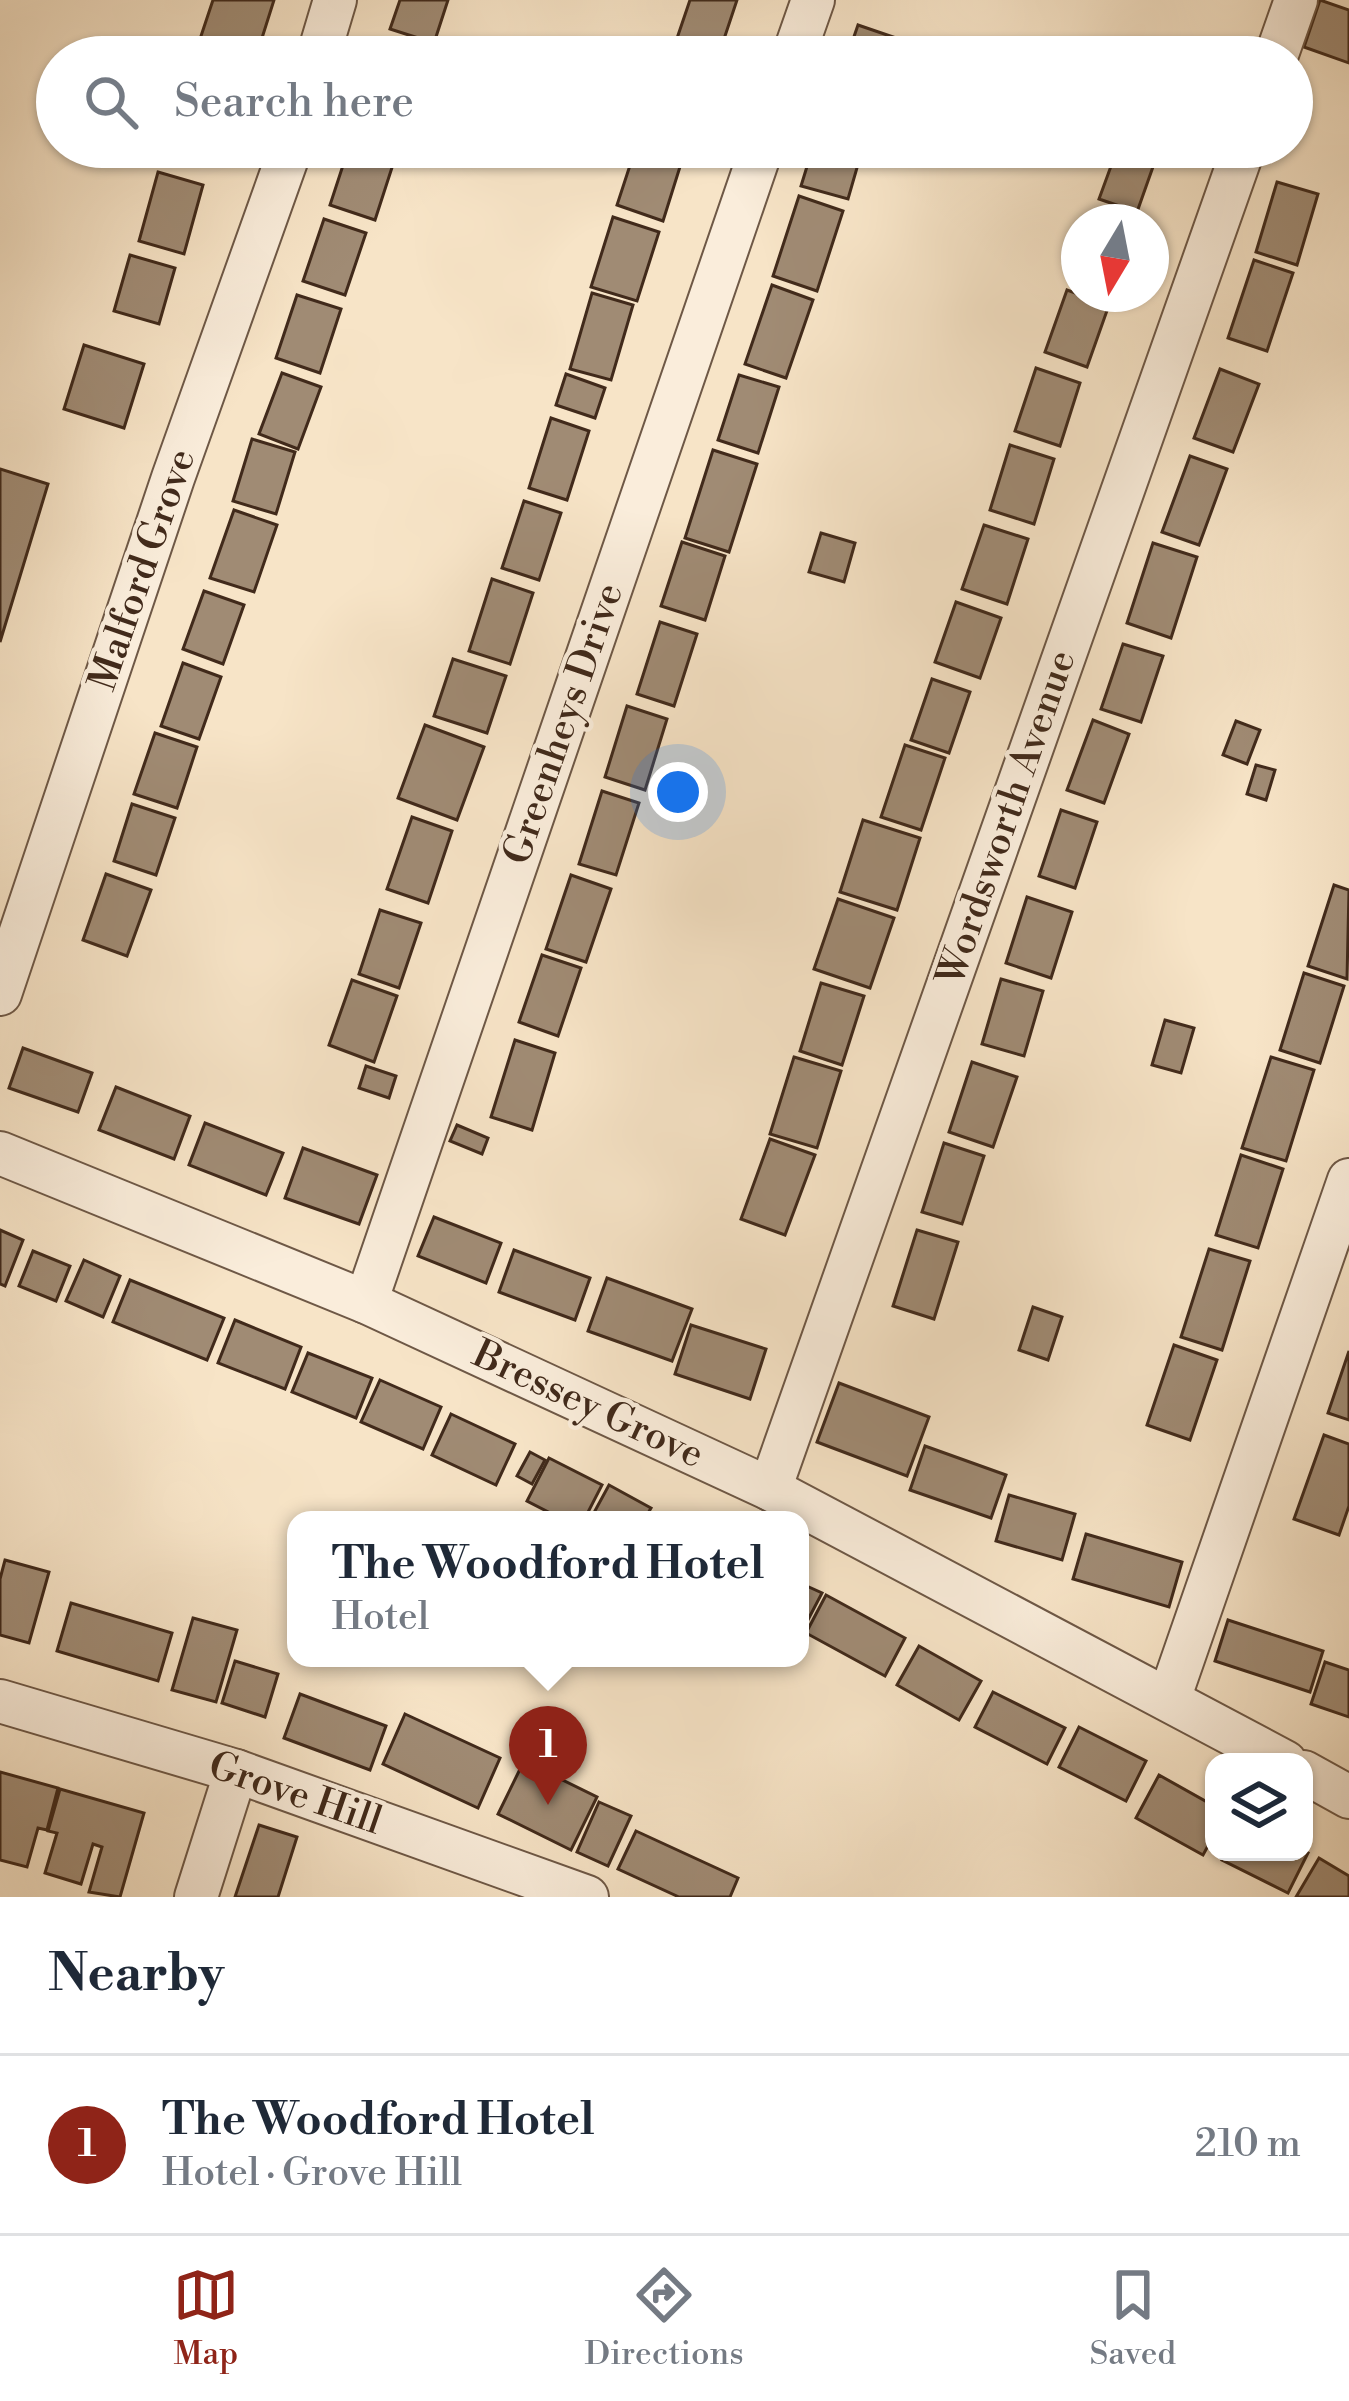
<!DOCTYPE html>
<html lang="en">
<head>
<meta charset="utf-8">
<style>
  :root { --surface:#fff; --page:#f2f2f3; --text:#1f2937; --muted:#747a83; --line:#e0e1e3; --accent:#8f2418 }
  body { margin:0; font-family:"Libre Bodoni",serif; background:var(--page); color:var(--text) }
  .controls { position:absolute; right:36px; bottom:36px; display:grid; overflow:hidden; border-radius:24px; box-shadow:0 3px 9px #0004 }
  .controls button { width:108px; height:108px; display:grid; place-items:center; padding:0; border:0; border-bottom:3px solid var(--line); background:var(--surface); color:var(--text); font:60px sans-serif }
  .compass { position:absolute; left:1061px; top:204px; width:108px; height:108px; border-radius:50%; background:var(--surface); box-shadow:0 3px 9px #0004; rotate:190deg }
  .you { position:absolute; left:678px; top:792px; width:42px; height:42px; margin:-30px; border:9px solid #fff; border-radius:50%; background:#1a73e8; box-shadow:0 0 0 18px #1a73e833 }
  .badge { display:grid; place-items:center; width:78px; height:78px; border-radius:50%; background:var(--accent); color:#fff; font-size:39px; font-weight:700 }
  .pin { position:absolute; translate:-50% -99px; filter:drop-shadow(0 3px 6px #0008) }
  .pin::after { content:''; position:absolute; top:63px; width:42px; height:36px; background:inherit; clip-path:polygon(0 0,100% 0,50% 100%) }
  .popup { position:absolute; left:287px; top:1511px; width:522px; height:156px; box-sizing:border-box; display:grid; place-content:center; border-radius:24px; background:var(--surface); filter:drop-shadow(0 3px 9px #0005); font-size:39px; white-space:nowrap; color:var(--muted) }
  .popup b { font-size:45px; color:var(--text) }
  .popup::after { content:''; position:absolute; left:50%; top:100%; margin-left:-24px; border:24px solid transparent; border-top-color:var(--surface) }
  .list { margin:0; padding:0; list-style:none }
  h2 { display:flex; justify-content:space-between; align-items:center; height:156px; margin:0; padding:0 48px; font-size:51px }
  h2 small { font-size:39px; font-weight:400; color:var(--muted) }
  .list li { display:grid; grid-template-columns:78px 1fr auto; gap:36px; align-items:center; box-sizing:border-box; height:180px; padding:0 48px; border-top:3px solid var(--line) }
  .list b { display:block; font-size:45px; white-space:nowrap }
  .list p { margin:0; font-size:39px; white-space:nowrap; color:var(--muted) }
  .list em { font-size:39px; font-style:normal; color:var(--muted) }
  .icon { flex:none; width:66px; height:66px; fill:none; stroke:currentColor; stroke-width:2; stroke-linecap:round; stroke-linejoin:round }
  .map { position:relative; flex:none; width:1349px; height:1897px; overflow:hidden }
  .search { position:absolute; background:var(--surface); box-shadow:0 3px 9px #0004; left:36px; right:36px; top:36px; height:132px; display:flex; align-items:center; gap:30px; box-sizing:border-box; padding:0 42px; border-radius:66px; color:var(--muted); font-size:45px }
  .sheet { height:336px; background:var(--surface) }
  nav { display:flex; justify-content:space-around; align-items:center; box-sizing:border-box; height:168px; border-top:3px solid var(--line); background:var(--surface); font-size:33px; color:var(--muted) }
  nav a { display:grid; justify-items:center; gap:6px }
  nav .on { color:var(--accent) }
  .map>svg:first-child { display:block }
  .building { fill:#a08b74; stroke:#412a1b; stroke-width:3 }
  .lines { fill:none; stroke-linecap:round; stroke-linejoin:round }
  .minor-casing { stroke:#6e5846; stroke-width:46 }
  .minor { stroke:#faeddb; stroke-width:42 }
  .labels { text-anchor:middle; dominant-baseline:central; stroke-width:9; stroke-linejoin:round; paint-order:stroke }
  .street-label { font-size:39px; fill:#412a1b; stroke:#faeddb }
</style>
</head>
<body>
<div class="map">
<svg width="1349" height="1897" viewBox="0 0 1349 1897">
  <rect width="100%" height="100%" fill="#f7e4c7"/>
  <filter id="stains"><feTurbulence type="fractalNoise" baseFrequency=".00167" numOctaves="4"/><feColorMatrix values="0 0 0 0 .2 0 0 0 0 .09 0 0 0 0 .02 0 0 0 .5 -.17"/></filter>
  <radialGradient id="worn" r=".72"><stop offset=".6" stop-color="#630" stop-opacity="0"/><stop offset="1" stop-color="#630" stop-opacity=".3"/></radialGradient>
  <g class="building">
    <path d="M 213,0 L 274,0 L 256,57 L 194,57 Z"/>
    <path d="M 400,0 L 448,0 L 434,43 L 390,29 Z"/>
    <path d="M 690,0 L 737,0 L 718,57 L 685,57 L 672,53 Z"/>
    <path d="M 1320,0 L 1349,10 L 1349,63 L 1304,47 Z"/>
    <path d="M 858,25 L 899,39 L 893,57 L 847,57 Z"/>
    <path d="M 349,147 L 398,149 L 375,220 L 330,205 Z"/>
    <path d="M 636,147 L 662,147 L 684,154 L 663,221 L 617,205 Z"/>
    <path d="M 813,147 L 863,147 L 848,199 L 801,186 Z"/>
    <path d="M 1118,147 L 1160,147 L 1137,212 L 1099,199 Z"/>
    <path d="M 158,172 L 203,185 L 184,254 L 139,241 Z"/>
    <path d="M 1277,182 L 1318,194 L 1297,265 L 1256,252 Z"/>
    <path d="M 799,196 L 843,211 L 817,291 L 773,276 Z"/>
    <path d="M 613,217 L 659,232 L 637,301 L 591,287 Z"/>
    <path d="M 324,219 L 366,233 L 345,295 L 303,281 Z"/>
    <path d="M 130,255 L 175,268 L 159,324 L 114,311 Z"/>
    <path d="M 1254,260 L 1293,273 L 1267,351 L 1228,338 Z"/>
    <path d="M 772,285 L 813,300 L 786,378 L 745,364 Z"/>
    <path d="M 1067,290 L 1109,305 L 1087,367 L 1045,352 Z"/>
    <path d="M 592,293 L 633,305 L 611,380 L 570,369 Z"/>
    <path d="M 297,295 L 341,309 L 320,373 L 276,358 Z"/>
    <path d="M 84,345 L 144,364 L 124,428 L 64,409 Z"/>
    <path d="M 1036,368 L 1080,383 L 1060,446 L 1015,431 Z"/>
    <path d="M 1220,369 L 1259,384 L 1233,452 L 1194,438 Z"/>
    <path d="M 282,373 L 321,387 L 298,449 L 259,434 Z"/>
    <path d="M 566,374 L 605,388 L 595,418 L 556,405 Z"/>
    <path d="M 739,375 L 779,387 L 758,453 L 718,440 Z"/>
    <path d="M 551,418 L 589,431 L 567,500 L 529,488 Z"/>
    <path d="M 252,439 L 295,452 L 276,514 L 233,501 Z"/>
    <path d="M 1010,445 L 1054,459 L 1034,524 L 990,510 Z"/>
    <path d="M 713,450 L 757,464 L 729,552 L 685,538 Z"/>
    <path d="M 1190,456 L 1227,469 L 1199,545 L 1162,532 Z"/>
    <path d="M 0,469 L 48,484 L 0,642 Z"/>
    <path d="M 524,501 L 561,513 L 539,580 L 502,568 Z"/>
    <path d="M 234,510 L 277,525 L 254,592 L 210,578 Z"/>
    <path d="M 984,525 L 1028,539 L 1007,604 L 962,589 Z"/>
    <path d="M 821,533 L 855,543 L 844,582 L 809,572 Z"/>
    <path d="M 682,542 L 725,556 L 705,620 L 661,606 Z"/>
    <path d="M 1153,543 L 1197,557 L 1171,638 L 1127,623 Z"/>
    <path d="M 492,579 L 533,593 L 510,664 L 469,651 Z"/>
    <path d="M 204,591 L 244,605 L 223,664 L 183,649 Z"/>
    <path d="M 956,602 L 1001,618 L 980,678 L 935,662 Z"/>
    <path d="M 660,622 L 697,634 L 674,706 L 637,694 Z"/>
    <path d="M 1123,644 L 1163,656 L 1141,722 L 1101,709 Z"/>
    <path d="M 453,659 L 506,676 L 487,733 L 434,716 Z"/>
    <path d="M 183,663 L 221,677 L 199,739 L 161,726 Z"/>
    <path d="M 932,679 L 970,692 L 949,753 L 911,740 Z"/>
    <path d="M 627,706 L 667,719 L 645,790 L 605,777 Z"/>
    <path d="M 1093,720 L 1129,734 L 1104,803 L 1067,790 Z"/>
    <path d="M 1236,721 L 1260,730 L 1247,764 L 1223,755 Z"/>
    <path d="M 425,725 L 484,747 L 457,820 L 398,798 Z"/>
    <path d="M 155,733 L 197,747 L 177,808 L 134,794 Z"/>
    <path d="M 905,745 L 945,758 L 921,830 L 881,817 Z"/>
    <path d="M 1256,765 L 1275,770 L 1266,800 L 1247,794 Z"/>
    <path d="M 602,791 L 639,803 L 616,875 L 579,864 Z"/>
    <path d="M 132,804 L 175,818 L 156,875 L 114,861 Z"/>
    <path d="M 1061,810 L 1097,822 L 1075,888 L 1039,876 Z"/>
    <path d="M 412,817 L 452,831 L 428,903 L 387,889 Z"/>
    <path d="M 863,820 L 920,838 L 897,910 L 840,892 Z"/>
    <path d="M 106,874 L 151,890 L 127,956 L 83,940 Z"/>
    <path d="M 571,875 L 611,889 L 586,962 L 546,949 Z"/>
    <path d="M 1334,885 L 1349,890 L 1347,979 L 1308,966 Z"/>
    <path d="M 1027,897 L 1072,912 L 1051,978 L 1006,963 Z"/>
    <path d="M 838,899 L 894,918 L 870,988 L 814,969 Z"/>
    <path d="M 380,910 L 421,923 L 399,988 L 359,974 Z"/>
    <path d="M 542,955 L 581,968 L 558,1036 L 519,1022 Z"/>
    <path d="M 1304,973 L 1344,986 L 1320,1063 L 1280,1050 Z"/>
    <path d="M 1001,979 L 1043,991 L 1024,1056 L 982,1044 Z"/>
    <path d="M 352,980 L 397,996 L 374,1062 L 329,1045 Z"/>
    <path d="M 821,983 L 864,996 L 842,1065 L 800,1051 Z"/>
    <path d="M 1165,1020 L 1194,1028 L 1181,1073 L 1152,1065 Z"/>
    <path d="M 515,1040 L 555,1053 L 532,1130 L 491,1117 Z"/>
    <path d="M 23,1048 L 92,1073 L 78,1112 L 9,1088 Z"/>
    <path d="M 794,1057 L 841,1071 L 817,1148 L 770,1134 Z"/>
    <path d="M 1271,1057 L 1314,1070 L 1286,1161 L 1242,1148 Z"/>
    <path d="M 972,1062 L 1017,1077 L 993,1147 L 949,1132 Z"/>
    <path d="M 366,1066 L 396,1076 L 389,1098 L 359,1088 Z"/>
    <path d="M 116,1087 L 190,1116 L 174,1159 L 99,1130 Z"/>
    <path d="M 205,1123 L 283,1153 L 266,1195 L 189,1165 Z"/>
    <path d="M 457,1125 L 488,1138 L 482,1154 L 450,1141 Z"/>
    <path d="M 770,1139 L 815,1155 L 785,1235 L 741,1219 Z"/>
    <path d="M 944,1143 L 984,1156 L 962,1224 L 922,1212 Z"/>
    <path d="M 303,1148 L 377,1175 L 359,1224 L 285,1198 Z"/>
    <path d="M 1241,1155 L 1283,1169 L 1258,1248 L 1216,1235 Z"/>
    <path d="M 434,1217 L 501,1243 L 486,1283 L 418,1256 Z"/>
    <path d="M 0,1230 L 23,1240 L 5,1286 L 0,1284 Z"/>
    <path d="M 917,1230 L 958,1242 L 934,1319 L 893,1306 Z"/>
    <path d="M 1209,1249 L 1250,1261 L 1222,1350 L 1181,1337 Z"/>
    <path d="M 514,1250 L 590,1278 L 575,1320 L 499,1292 Z"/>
    <path d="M 33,1251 L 70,1266 L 56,1301 L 19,1286 Z"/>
    <path d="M 84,1260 L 120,1276 L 103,1317 L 66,1301 Z"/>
    <path d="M 607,1278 L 692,1309 L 672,1361 L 588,1331 Z"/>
    <path d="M 130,1280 L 224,1318 L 207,1360 L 113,1322 Z"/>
    <path d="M 1033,1307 L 1062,1317 L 1048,1360 L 1019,1350 Z"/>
    <path d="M 235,1320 L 301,1347 L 285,1389 L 218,1363 Z"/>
    <path d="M 691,1325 L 766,1349 L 750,1399 L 675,1374 Z"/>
    <path d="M 1174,1345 L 1217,1360 L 1190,1440 L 1147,1425 Z"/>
    <path d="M 1349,1351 L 1349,1420 L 1328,1413 Z"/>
    <path d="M 308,1353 L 372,1378 L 356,1418 L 292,1392 Z"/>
    <path d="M 380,1380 L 441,1407 L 423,1449 L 361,1422 Z"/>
    <path d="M 839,1383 L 929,1417 L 907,1476 L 817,1442 Z"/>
    <path d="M 451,1414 L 515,1444 L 496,1485 L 432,1455 Z"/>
    <path d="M 1324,1435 L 1349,1444 L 1349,1506 L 1339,1535 L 1294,1519 Z"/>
    <path d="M 925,1446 L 1006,1475 L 991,1518 L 910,1490 Z"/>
    <path d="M 530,1452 L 545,1460 L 532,1484 L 517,1476 Z"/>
    <path d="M 549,1458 L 602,1485 L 584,1520 L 564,1520 L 527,1501 Z"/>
    <path d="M 609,1485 L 651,1508 L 644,1520 L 590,1520 Z"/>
    <path d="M 1009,1495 L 1075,1514 L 1062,1560 L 996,1541 Z"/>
    <path d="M 1086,1534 L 1182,1562 L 1169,1607 L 1073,1579 Z"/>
    <path d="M 5,1560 L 49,1572 L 29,1643 L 0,1635 L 0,1579 Z"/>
    <path d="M 800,1583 L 822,1593 L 800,1635 Z"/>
    <path d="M 826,1595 L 905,1638 L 885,1676 L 806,1633 Z"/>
    <path d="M 71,1603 L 172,1633 L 158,1681 L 57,1651 Z"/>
    <path d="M 193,1618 L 237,1630 L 216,1702 L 172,1690 Z"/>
    <path d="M 1228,1620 L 1323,1651 L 1310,1692 L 1215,1661 Z"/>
    <path d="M 919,1646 L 981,1681 L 959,1720 L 897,1685 Z"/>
    <path d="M 235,1661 L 278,1674 L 265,1717 L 222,1703 Z"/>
    <path d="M 1325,1662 L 1349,1670 L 1349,1717 L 1311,1704 Z"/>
    <path d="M 993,1692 L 1065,1728 L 1047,1764 L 975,1727 Z"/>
    <path d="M 300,1694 L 386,1726 L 370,1770 L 284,1738 Z"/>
    <path d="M 405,1714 L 500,1758 L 478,1808 L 383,1764 Z"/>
    <path d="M 1079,1727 L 1146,1761 L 1126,1801 L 1059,1767 Z"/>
    <path d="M 524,1761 L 597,1797 L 571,1850 L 498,1814 Z"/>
    <path d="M 0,1772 L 58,1788 L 47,1830 L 38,1828 L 27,1867 L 0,1860 Z"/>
    <path d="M 1159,1775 L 1214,1806 L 1214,1835 L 1203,1855 L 1136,1818 Z"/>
    <path d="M 60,1789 L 144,1813 L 120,1897 L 89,1892 L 102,1847 L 93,1844 L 81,1884 L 45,1873 L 57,1833 L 48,1831 Z"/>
    <path d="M 599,1802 L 631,1816 L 608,1866 L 577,1852 Z"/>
    <path d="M 259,1825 L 297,1837 L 278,1897 L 235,1897 Z"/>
    <path d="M 636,1831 L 738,1878 L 730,1897 L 679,1897 L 618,1869 Z"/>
    <path d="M 1304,1851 L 1308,1853 L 1288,1893 L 1222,1860 L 1226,1852 Z"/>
    <path d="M 1319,1858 L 1349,1876 L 1349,1897 L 1296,1897 Z"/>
  </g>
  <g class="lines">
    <defs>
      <g id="minor">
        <path d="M 318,57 L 335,0"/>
        <path d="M 793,57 L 813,0"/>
        <path d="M 1276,57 L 1296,0"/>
        <path d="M 0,994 L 173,478 L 291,147"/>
        <path d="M 0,1153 L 366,1302 L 770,1489 L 1285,1762"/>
        <path d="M 366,1302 L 762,147"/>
        <path d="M 770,1489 L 1244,147"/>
        <path d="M 1169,1699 L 1349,1180"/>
        <path d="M 0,1701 L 236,1771 L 587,1897"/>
        <path d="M 1304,1772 L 1349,1797"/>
        <path d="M 196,1897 L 236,1771"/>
      </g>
    </defs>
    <use href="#minor" class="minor-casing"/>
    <use href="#minor" class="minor"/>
  </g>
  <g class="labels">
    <g class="street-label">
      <text transform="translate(143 570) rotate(-71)">Malford Grove</text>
      <text transform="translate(564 724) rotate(-71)">Greenheys Drive</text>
      <text transform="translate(1007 818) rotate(-71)">Wordsworth Avenue</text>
      <text transform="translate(588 1405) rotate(25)">Bressey Grove</text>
      <text transform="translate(295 1794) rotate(19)">Grove Hill</text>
    </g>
  </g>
  <rect width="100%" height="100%" filter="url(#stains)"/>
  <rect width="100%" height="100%" fill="url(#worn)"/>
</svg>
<div class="controls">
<button><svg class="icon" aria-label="layers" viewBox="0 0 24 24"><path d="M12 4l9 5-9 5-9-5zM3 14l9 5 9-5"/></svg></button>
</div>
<svg class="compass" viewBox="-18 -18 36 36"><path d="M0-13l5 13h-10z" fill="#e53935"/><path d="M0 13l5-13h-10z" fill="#747a83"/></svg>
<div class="you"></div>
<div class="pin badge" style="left:548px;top:1805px">1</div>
<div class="popup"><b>The Woodford Hotel</b>Hotel</div>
<div class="search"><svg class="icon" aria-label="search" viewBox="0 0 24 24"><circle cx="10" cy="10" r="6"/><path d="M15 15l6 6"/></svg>Search here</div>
</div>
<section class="sheet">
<h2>Nearby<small></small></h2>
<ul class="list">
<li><span class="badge">1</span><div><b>The Woodford Hotel</b><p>Hotel · Grove Hill</p></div><em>210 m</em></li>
</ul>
</section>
<nav>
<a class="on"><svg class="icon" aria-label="map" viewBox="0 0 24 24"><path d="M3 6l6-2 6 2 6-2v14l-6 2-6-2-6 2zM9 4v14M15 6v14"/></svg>Map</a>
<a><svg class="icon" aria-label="directions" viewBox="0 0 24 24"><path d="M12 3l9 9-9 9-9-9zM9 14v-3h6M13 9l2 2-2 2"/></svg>Directions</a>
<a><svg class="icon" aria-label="saved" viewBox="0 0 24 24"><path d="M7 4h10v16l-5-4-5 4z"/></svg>Saved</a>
</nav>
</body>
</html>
